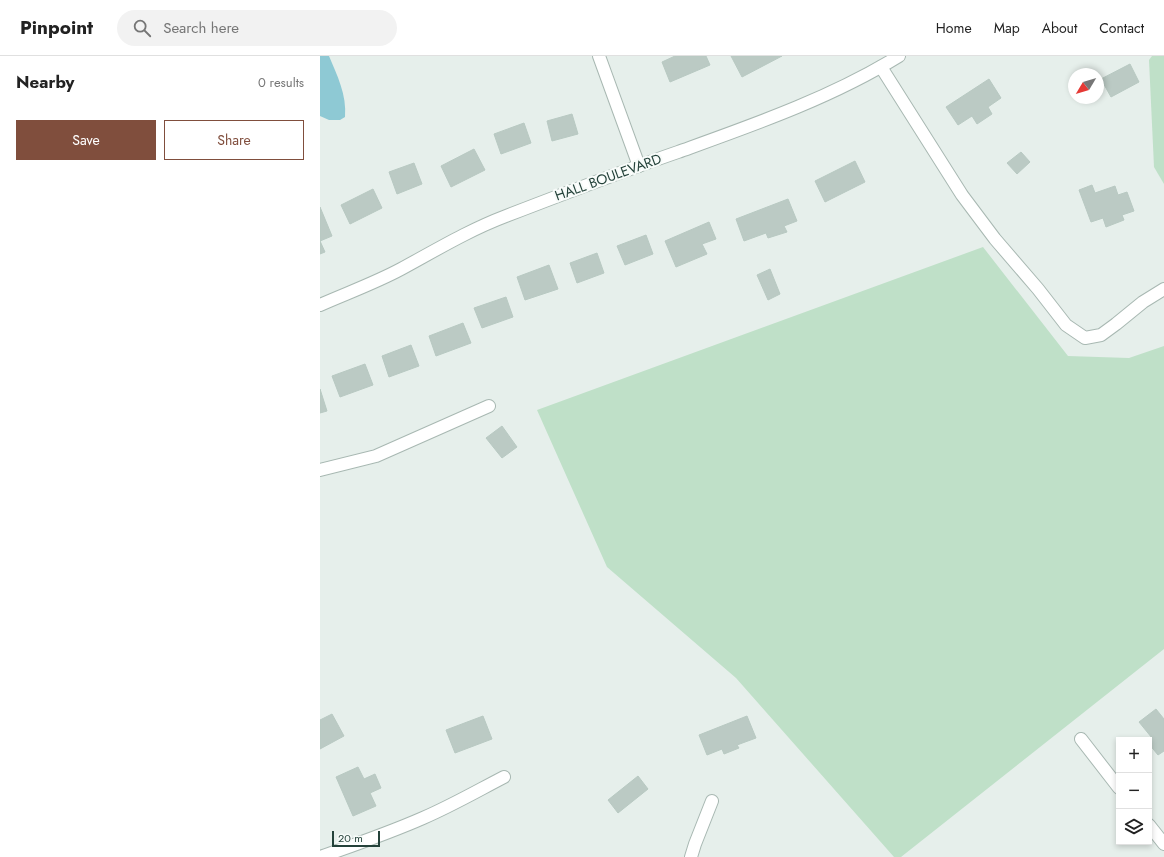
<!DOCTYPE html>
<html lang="en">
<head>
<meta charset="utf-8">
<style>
  :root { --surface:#fff; --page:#f2f2f2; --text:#222; --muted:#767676; --line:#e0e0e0; --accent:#804e3d }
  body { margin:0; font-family:Jost,sans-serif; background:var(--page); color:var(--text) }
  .controls { position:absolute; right:12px; bottom:12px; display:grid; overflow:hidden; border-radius:0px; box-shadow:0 2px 6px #0003 }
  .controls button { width:36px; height:36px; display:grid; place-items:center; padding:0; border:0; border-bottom:1px solid var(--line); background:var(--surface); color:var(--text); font:20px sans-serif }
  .compass { position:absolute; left:748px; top:12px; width:36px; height:36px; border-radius:50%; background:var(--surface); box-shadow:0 2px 6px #0003; rotate:232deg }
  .scale { position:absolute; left:12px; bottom:10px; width:48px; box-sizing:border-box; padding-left:4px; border:2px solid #24423a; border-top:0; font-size:11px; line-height:14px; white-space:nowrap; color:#24423a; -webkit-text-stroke:3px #f7fbf9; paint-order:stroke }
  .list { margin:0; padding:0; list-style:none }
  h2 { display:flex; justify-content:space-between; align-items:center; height:52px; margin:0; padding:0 16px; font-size:17px }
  h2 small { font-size:13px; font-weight:400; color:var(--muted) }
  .actions { display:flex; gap:8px; padding:12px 16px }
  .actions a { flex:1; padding:9px 0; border:1px solid var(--accent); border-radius:0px; text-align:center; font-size:14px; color:var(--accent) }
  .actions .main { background:var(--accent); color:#fff }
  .icon { flex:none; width:22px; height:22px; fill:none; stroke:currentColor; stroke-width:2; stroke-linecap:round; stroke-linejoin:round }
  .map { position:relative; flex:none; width:844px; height:801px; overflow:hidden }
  header { display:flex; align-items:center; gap:24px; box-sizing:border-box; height:56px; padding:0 20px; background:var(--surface); border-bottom:1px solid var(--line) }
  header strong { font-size:19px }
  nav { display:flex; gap:22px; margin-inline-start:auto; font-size:14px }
  .search { width:280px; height:36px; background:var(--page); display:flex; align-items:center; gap:10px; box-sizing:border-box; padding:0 14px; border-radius:22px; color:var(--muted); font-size:15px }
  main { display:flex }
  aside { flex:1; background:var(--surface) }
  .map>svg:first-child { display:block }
  .green { fill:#bfe0c8 }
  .water { fill:#8ec9d4 }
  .building { fill:#bbcac4; stroke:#b8c9c2 }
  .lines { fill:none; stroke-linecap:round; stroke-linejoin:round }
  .minor-casing { stroke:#a8b8b2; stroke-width:14 }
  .minor { stroke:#fff; stroke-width:12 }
  .labels { text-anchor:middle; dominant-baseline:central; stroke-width:4; stroke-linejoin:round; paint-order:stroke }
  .street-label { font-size:14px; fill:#24423a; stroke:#f7fbf9 }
</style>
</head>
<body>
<header>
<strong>Pinpoint</strong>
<div class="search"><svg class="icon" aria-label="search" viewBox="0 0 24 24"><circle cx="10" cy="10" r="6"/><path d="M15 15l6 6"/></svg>Search here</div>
<nav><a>Home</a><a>Map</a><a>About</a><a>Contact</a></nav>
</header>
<main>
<aside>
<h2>Nearby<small>0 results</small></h2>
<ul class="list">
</ul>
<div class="actions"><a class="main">Save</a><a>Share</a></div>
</aside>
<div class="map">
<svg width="844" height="801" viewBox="0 0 844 801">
  <rect width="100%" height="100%" fill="#e6efeb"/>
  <g class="green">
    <path d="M 832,0 L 844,0 L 844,128 L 834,111 L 829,4 Z"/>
    <path d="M 663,191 L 748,300 L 809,302 L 844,290 L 844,593 L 581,801 L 574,801 L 416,622 L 287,511 L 217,354 Z"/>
  </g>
  <path class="water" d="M 0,0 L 9,0 C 17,19 27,39 25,61 L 20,64 L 9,64 L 0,60 Z"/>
  <g class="building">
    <path d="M 355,0 L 386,0 L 390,9 L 350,26 L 342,6 Z"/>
    <path d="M 411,0 L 462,0 L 422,21 Z"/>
    <path d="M 810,8 L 819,26 L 791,41 L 781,23 Z"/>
    <path d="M 669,23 L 681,42 L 668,51 L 672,58 L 657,68 L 652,60 L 638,69 L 626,51 Z"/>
    <path d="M 252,58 L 258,78 L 232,85 L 227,65 Z"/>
    <path d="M 204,67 L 211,87 L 181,98 L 174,78 Z"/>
    <path d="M 154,93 L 165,114 L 131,131 L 121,110 Z"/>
    <path d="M 701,96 L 710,106 L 697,118 L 687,107 Z"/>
    <path d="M 535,105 L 545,126 L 505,146 L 495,125 Z"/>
    <path d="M 94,107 L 102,128 L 77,138 L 69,116 Z"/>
    <path d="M 772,129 L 775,137 L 795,130 L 798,139 L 807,136 L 814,155 L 802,159 L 804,164 L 786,171 L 783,162 L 771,166 L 759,134 Z"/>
    <path d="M 53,133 L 62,152 L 30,168 L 21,149 Z"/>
    <path d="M 468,143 L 477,165 L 464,170 L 467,176 L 448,182 L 446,177 L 424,185 L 416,163 Z"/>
    <path d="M 0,151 L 12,180 L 0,185 L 5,196 L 0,198 Z"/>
    <path d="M 389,166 L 396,183 L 382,188 L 387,198 L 356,211 L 345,185 Z"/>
    <path d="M 326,179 L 333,198 L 305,209 L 297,190 Z"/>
    <path d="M 277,197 L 284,217 L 257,227 L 250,207 Z"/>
    <path d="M 229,209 L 238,233 L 205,244 L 197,221 Z"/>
    <path d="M 450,213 L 460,238 L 448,244 L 437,219 Z"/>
    <path d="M 186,241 L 193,261 L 162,272 L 154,252 Z"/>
    <path d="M 143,267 L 151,287 L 116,300 L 109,280 Z"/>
    <path d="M 91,289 L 99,310 L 69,321 L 62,300 Z"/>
    <path d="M 45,308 L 53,329 L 20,341 L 12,320 Z"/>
    <path d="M 0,333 L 7,355 L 0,357 Z"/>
    <path d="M 182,370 L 197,391 L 182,402 L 166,382 Z"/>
    <path d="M 836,653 L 844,663 L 844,695 L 838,699 L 829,688 L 829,684 L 832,682 L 819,666 Z"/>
    <path d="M 12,658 L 24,680 L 0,693 L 0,664 Z"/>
    <path d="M 163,660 L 172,683 L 135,697 L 126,674 Z"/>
    <path d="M 427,660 L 436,682 L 417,689 L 419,692 L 404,698 L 402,693 L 387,699 L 379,679 Z"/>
    <path d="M 38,711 L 44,723 L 55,718 L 61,732 L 50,737 L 56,750 L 33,760 L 16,721 Z"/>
    <path d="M 318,720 L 328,733 L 298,757 L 288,744 Z"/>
  </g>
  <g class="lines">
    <defs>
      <g id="minor">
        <path d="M 279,0 L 319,110"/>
        <path d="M 561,11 L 642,139 L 675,183 L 718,233 L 746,269 L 765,282 L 781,279 L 796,268 L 823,246 L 844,233"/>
        <path d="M 0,249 C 27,237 55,227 81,213 C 116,194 149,174 186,160 C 243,138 300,116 358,96 C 433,69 511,42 579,0"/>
        <path d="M 0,414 L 56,400 L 169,350"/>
        <path d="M 761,683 L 799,732"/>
        <path d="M 829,769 L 844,788"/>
        <path d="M 0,801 C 34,789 69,777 103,762 C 131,750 157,735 184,721"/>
        <path d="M 371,801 L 375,788 L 392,745"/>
      </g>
    </defs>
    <use href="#minor" class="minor-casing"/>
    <use href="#minor" class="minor"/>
  </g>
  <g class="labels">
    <g class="street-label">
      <text transform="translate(288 121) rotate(-20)">HALL BOULEVARD</text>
    </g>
  </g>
</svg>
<div class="controls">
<button>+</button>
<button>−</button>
<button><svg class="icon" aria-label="layers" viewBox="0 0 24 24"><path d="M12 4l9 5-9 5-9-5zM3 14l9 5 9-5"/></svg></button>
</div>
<svg class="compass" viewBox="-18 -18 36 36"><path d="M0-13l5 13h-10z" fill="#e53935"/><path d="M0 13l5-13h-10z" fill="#767676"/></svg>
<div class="scale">20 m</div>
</div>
</main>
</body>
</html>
